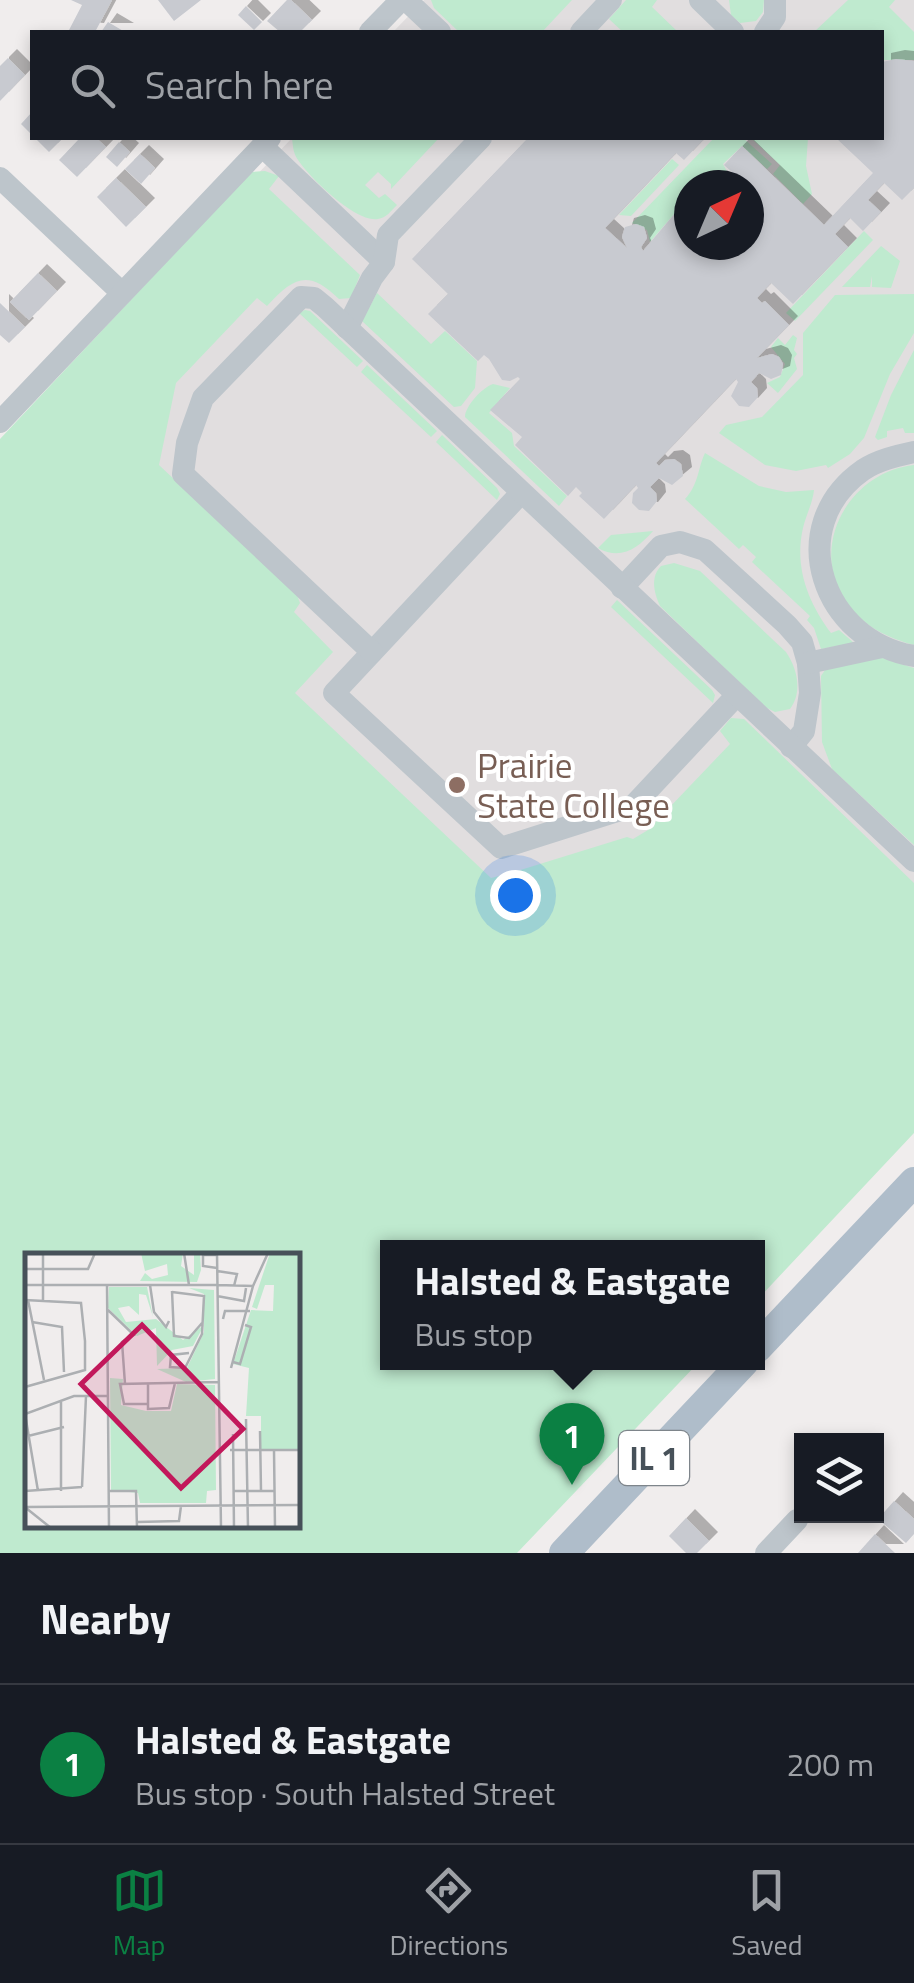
<!DOCTYPE html>
<html lang="en">
<head>
<meta charset="utf-8">
<style>
  :root { --surface:#171b24; --page:#242831; --text:#f1f3f6; --muted:#9ea1a6; --line:#363941; --accent:#0b8043 }
  body { margin:0; font-family:"Titillium Web",sans-serif; background:var(--page); color:var(--text) }
  .controls { position:absolute; right:30px; bottom:30px; display:grid; overflow:hidden; border-radius:0px; box-shadow:0 5px 15px #0003 }
  .controls button { width:90px; height:90px; display:grid; place-items:center; padding:0; border:0; border-bottom:2px solid var(--line); background:var(--surface); color:var(--text); font:50px sans-serif }
  .compass { position:absolute; left:674px; top:170px; width:90px; height:90px; border-radius:50%; background:var(--surface); box-shadow:0 5px 15px #0003; rotate:44deg }
  .you { position:absolute; left:515px; top:895px; width:35px; height:35px; margin:-25px; border:8px solid #fff; border-radius:50%; background:#1a73e8; box-shadow:0 0 0 15px #1a73e833 }
  .badge { display:grid; place-items:center; width:65px; height:65px; border-radius:50%; background:var(--accent); color:#fff; font-size:32px; font-weight:700 }
  .pin { position:absolute; translate:-50% -82px; filter:drop-shadow(0 2px 5px #0008) }
  .pin::after { content:''; position:absolute; top:52px; width:35px; height:30px; background:inherit; clip-path:polygon(0 0,100% 0,50% 100%) }
  .popup { position:absolute; left:380px; top:1240px; width:385px; height:130px; box-sizing:border-box; display:grid; place-content:center; border-radius:0px; background:var(--surface); filter:drop-shadow(0 2px 8px #0005); font-size:32px; white-space:nowrap; color:var(--muted) }
  .popup b { font-size:38px; color:var(--text) }
  .popup::after { content:''; position:absolute; left:50%; top:100%; margin-left:-20px; border:20px solid transparent; border-top-color:var(--surface) }
  .list { margin:0; padding:0; list-style:none }
  h2 { display:flex; justify-content:space-between; align-items:center; height:130px; margin:0; padding:0 40px; font-size:42px }
  h2 small { font-size:32px; font-weight:400; color:var(--muted) }
  .list li { display:grid; grid-template-columns:65px 1fr auto; gap:30px; align-items:center; box-sizing:border-box; height:160px; padding:0 40px; border-top:2px solid var(--line) }
  .list b { display:block; font-size:38px; white-space:nowrap }
  .list p { margin:0; font-size:32px; white-space:nowrap; color:var(--muted) }
  .list em { font-size:32px; font-style:normal; color:var(--muted) }
  .icon { flex:none; width:55px; height:55px; fill:none; stroke:currentColor; stroke-width:2; stroke-linecap:round; stroke-linejoin:round }
  .map { position:relative; flex:none; width:914px; height:1553px; overflow:hidden }
  .search { position:absolute; background:var(--surface); box-shadow:0 5px 15px #0003; left:30px; right:30px; top:30px; height:110px; display:flex; align-items:center; gap:25px; box-sizing:border-box; padding:0 35px; border-radius:0px; color:var(--muted); font-size:38px }
  .sheet { height:290px; background:var(--surface) }
  nav { display:flex; justify-content:space-around; align-items:center; box-sizing:border-box; height:140px; border-top:2px solid var(--line); background:var(--surface); font-size:28px; color:var(--muted) }
  nav a { display:grid; justify-items:center; gap:5px }
  nav .on { color:var(--accent) }
  .map>svg:first-child { display:block }
  .education { fill:#e1dedf; fill-rule:evenodd }
  .green { fill:#bfeacf; fill-rule:evenodd }
  .building { fill:#c8cad0; filter:url(#shadow) }
  .lines { fill:none; stroke-linecap:round; stroke-linejoin:round }
  .minor { stroke:#bdc5cb; stroke-width:22 }
  .major { stroke:#afbdca; stroke-width:30 }
  .education-dot { fill:#8d6e63; stroke:#fff; stroke-width:4 }
  .labels { text-anchor:middle; dominant-baseline:central; stroke-width:8; stroke-linejoin:round; paint-order:stroke }
  .shield { fill:#fff; stroke:#7e858b; stroke-width:2.5 }
  .shield-label { font-size:32px; font-weight:bold; fill:#475159 }
  .education-label { font-size:35px; fill:#785e54; stroke:#fff; text-anchor:start }
  .inset-road { fill:none; stroke:#acafb2; stroke-width:2.5 }
  .view { fill:#c2185b; fill-opacity:0.15; stroke:#c2185b; stroke-width:5 }
  .inset-edge { fill:none; stroke:#475159; stroke-width:5 }
</style>
</head>
<body>
<div class="map">
<svg width="914" height="1553" viewBox="0 0 914 1553">
  <defs>
    <filter id="shadow"><feDropShadow dx="9" dy="-9" stdDeviation="0" flood-color="#0004"/></filter>
  </defs>
  <rect width="100%" height="100%" fill="#f0eded"/>
  <path class="education" d="M 424,0 L 914,0 L 914,1127 L 757,1248 L 387,1248 L 387,1362 L 513,1553 L 0,1553 L 0,444 L 292,138 L 882,138 L 882,32 L 393,32 ZM 689,185 L 749,185 L 749,245 L 689,245 ZM 28,1256 L 298,1256 L 298,1526 L 28,1526 Z"/>
  <g class="green">
    <path d="M 431,0 L 572,0 L 542,32 L 459,32 L 434,8 Z"/>
    <path d="M 626,0 L 657,0 L 652,7 L 678,32 L 623,32 L 609,19 Z"/>
    <path d="M 729,0 L 764,0 L 763,12 L 756,21 L 740,23 L 731,15 Z"/>
    <path d="M 848,0 L 895,0 L 889,7 L 914,32 L 914,60 L 882,60 L 882,32 L 814,32 Z"/>
    <path d="M 292,138 L 439,138 L 391,189 L 391,184 L 378,172 L 365,185 L 379,198 L 385,194 L 397,205 C 391,211 386,218 378,219 C 356,223 310,178 298,160 C 293,153 293,146 292,138 Z"/>
    <path d="M 714,138 L 743,138 L 772,164 L 767,169 L 742,146 L 723,164 L 729,175 L 720,185 L 689,185 L 689,211 L 682,205 L 650,242 L 647,230 L 632,223 Z"/>
    <path d="M 751,138 L 808,138 L 806,166 L 812,194 L 803,204 L 773,174 L 780,165 Z"/>
    <path d="M 672,159 L 679,165 L 631,216 L 619,215 Z"/>
    <path d="M 265,171 L 279,176 L 269,189 L 360,275 L 351,298 L 339,299 C 308,269 294,277 267,306 L 257,298 L 176,383 L 159,465 L 297,595 L 300,603 L 294,612 L 333,652 L 295,693 L 491,878 L 507,874 L 513,876 L 514,872 L 627,837 L 633,839 L 648,830 L 730,744 L 720,731 L 731,718 L 744,719 L 914,883 L 914,1133 L 757,1300 L 757,1248 L 387,1248 L 387,1362 L 698,1363 L 517,1553 L 0,1553 L 0,439 L 251,172 ZM 28,1256 L 298,1256 L 298,1526 L 28,1526 Z"/>
    <path d="M 864,231 L 873,240 L 795,321 L 786,313 Z"/>
    <path d="M 881,246 L 900,261 L 891,288 L 872,287 L 872,276 L 870,287 L 842,287 Z"/>
    <path d="M 377,293 L 431,344 L 445,331 L 477,361 L 475,388 L 461,406 L 454,407 L 362,321 Z"/>
    <path d="M 914,294 L 914,333 L 890,374 L 864,438 L 850,454 L 828,468 L 826,465 L 796,471 L 765,465 L 719,433 L 726,425 L 762,417 L 803,375 L 803,333 L 835,295 Z"/>
    <path d="M 305,310 L 310,311 L 363,361 L 357,367 L 299,313 Z"/>
    <path d="M 793,335 L 797,338 L 794,350 L 797,354 L 794,358 L 797,369 L 778,393 L 767,383 L 780,377 L 785,364 L 771,347 L 778,338 L 785,345 Z"/>
    <path d="M 914,350 L 914,433 L 905,433 L 903,428 L 887,431 L 887,437 L 878,440 L 875,437 L 891,395 Z"/>
    <path d="M 367,365 L 437,431 L 431,437 L 361,372 Z"/>
    <path d="M 493,384 L 510,388 L 489,413 L 512,433 L 514,446 L 567,496 L 559,506 L 465,417 C 465,406 483,387 493,384 Z"/>
    <path d="M 442,435 L 497,488 L 500,494 L 497,500 L 436,442 Z"/>
    <path d="M 705,453 L 759,486 L 786,492 L 814,490 C 813,502 806,515 803,528 C 794,567 808,602 831,633 L 839,630 L 854,643 L 821,649 L 814,628 L 807,620 L 810,616 L 752,562 L 756,557 L 743,545 L 739,549 L 685,499 C 699,484 698,467 705,453 Z"/>
    <path d="M 914,465 L 914,645 C 888,638 865,627 848,605 C 806,549 848,472 914,465 Z"/>
    <path d="M 653,531 C 638,548 621,561 598,548 L 611,535 Z"/>
    <path d="M 674,563 L 700,571 L 786,652 C 797,668 803,692 790,709 L 775,712 L 765,707 L 660,606 C 654,593 650,577 661,566 Z"/>
    <path d="M 617,600 L 712,690 L 715,695 L 713,703 L 611,607 Z"/>
    <path d="M 873,655 L 914,668 L 914,845 L 832,769 L 822,742 L 821,676 L 825,670 Z"/>
  </g>
  <g class="building">
    <path d="M 71,0 L 112,0 L 95,32 L 69,30 L 82,5 Z"/>
    <path d="M 158,0 L 201,0 L 174,21 Z"/>
    <path d="M 287,0 L 291,0 L 312,20 L 300,32 L 280,32 L 267,21 Z"/>
    <path d="M 246,6 L 262,22 L 254,30 L 238,15 Z"/>
    <path d="M 108,22 L 125,32 L 101,32 Z"/>
    <path d="M 8,58 L 25,75 L 0,101 L 0,66 Z"/>
    <path d="M 896,59 L 914,61 L 914,188 L 902,200 L 884,183 L 868,200 L 881,212 L 863,231 L 850,218 L 835,234 L 848,247 L 793,304 L 771,283 L 757,298 L 762,303 L 765,301 L 789,325 L 757,358 L 772,354 L 779,357 L 783,364 L 781,375 L 771,379 L 759,373 L 751,382 L 757,388 L 758,397 L 749,407 L 739,406 L 731,396 L 738,382 L 736,379 L 656,463 L 659,466 L 665,460 L 674,459 L 681,464 L 683,476 L 672,485 L 659,478 L 650,487 L 656,493 L 657,501 L 649,511 L 639,510 L 632,503 L 633,493 L 638,488 L 636,485 L 604,519 L 579,496 L 582,493 L 576,487 L 568,496 L 515,445 L 522,437 L 490,410 L 520,379 L 518,377 L 510,381 L 502,380 L 489,359 L 484,355 L 478,361 L 428,314 L 448,294 L 412,259 L 528,138 L 705,138 L 684,160 L 676,153 L 605,228 L 627,248 L 622,237 L 625,227 L 636,224 L 644,227 L 647,238 L 641,247 L 643,251 L 682,205 L 689,212 L 689,245 L 749,245 L 749,185 L 720,185 L 732,172 L 724,165 L 742,146 L 824,225 L 873,173 L 836,138 L 882,138 L 882,62 Z"/>
    <path d="M 32,112 L 32,135 L 21,124 Z"/>
    <path d="M 35,138 L 63,138 L 49,152 Z"/>
    <path d="M 80,138 L 96,138 L 106,147 L 77,177 L 59,160 Z"/>
    <path d="M 119,142 L 130,152 L 117,167 L 106,157 Z"/>
    <path d="M 140,154 L 155,168 L 141,184 L 125,169 Z"/>
    <path d="M 116,178 L 146,207 L 126,227 L 97,197 Z"/>
    <path d="M 38,273 L 57,291 L 29,320 L 10,302 Z"/>
    <path d="M 0,303 L 25,327 L 9,343 L 0,335 Z"/>
    <path d="M 894,1501 L 914,1519 L 914,1534 L 906,1543 L 878,1519 Z"/>
    <path d="M 686,1518 L 709,1541 L 697,1553 L 686,1553 L 669,1536 Z"/>
    <path d="M 875,1534 L 895,1553 L 858,1553 Z"/>
  </g>
  <g class="lines">
    <g class="minor">
      <path d="M 406,0 L 440,32"/>
      <path d="M 700,0 L 733,32"/>
      <path d="M 370,32 L 401,0"/>
      <path d="M 581,32 L 611,0"/>
      <path d="M 765,32 L 775,17 L 775,0"/>
      <path d="M 262,146 L 384,262"/>
      <path d="M 0,178 L 122,293"/>
      <path d="M 347,328 L 372,278 L 384,262 L 388,235 L 481,138"/>
      <path d="M 0,422 L 270,138"/>
      <path d="M 914,452 C 896,456 878,460 863,470 C 782,527 823,641 914,656"/>
      <path d="M 521,493 L 334,693 L 501,848 L 633,806 L 736,696"/>
      <path d="M 622,588 L 661,546 L 680,542 L 705,550 L 787,625 L 802,642 L 808,663 L 810,693 L 804,731 L 791,747"/>
      <path d="M 372,652 L 183,474 L 187,443 L 203,398 L 301,297 L 314,298 L 325,307 L 914,861"/>
      <path d="M 808,663 L 882,647"/>
      <path d="M 766,1553 L 797,1520"/>
    </g>
    <g class="major">
      <path d="M 757,1348 L 914,1182"/>
      <path d="M 564,1553 L 744,1362"/>
    </g>
  </g>
  <circle class="education-dot" cx="457" cy="785" r="10"/>
  <g class="labels">
    <rect class="shield" x="619" y="1431" width="70" height="54" rx="8"/>
    <g class="shield-label">
      <text x="654" y="1458">IL 1</text>
    </g>
    <g class="education-label">
      <text x="477" y="765">Prairie<tspan x="477" dy="40">State College</tspan></text>
    </g>
  </g>
  <g transform="translate(25 1253)">
    <rect width="275" height="275" fill="#f0eded"/>
    <path d="M 116,0 L 158,0 L 156,13 L 169,22 L 169,0 L 175,0 L 176,17 L 172,29 L 115,28 L 120,20 L 127,26 L 143,22 L 142,11 L 120,18 ZM 245,0 L 275,0 L 275,196 L 236,196 L 236,163 L 221,163 L 224,115 L 208,111 L 226,57 L 248,58 L 249,32 L 240,32 L 232,56 L 227,54 ZM 84,34 L 122,34 L 128,64 L 121,42 L 114,41 L 114,62 L 104,53 L 93,55 L 101,69 L 131,66 L 158,87 L 179,72 L 168,93 L 147,97 L 132,113 L 131,75 L 112,83 L 83,55 ZM 164,35 L 189,37 L 190,126 L 161,129 L 132,116 L 162,115 L 179,79 L 179,41 ZM 85,125 L 98,126 L 96,152 L 121,158 L 146,158 L 152,131 L 190,132 L 191,237 L 182,238 L 181,250 L 115,250 L 113,240 L 86,237 Z" fill="#bfeacf"/>
    <path class="inset-road" d="M 18,0 L 18,47M 159,0 L 164,32M 192,0 L 196,275M 192,2 L 178,2 L 178,13 L 192,15M 0,16 L 63,16 L 70,0M 192,18 L 212,21 L 209,33M 0,32 L 192,32M 82,32 L 84,275M 125,32 L 129,59 L 141,74 L 144,68M 192,32 L 228,33 L 243,0M 147,38 L 149,83 L 164,85 L 177,70M 147,39 L 179,43 L 177,81 L 160,115 L 145,114 L 146,102 L 164,100M 192,43 L 219,48 L 221,35M 0,47 L 56,50 L 60,88 L 60,117 L 0,134M 3,47 L 19,127M 83,57 L 109,82 L 97,89 L 100,131M 198,66 L 200,58 L 225,58M 7,69 L 37,74 L 39,119M 208,109 L 215,111 L 226,74 L 220,72M 206,115 L 228,33M 123,131 L 123,156 L 144,155 L 150,130M 123,151 L 99,151 L 95,131 L 193,129M 221,166 L 223,275M 235,178 L 236,238M 208,181 L 209,275M 3,183 L 39,174M 205,197 L 275,197M 249,197 L 250,275M 57,234 L 61,143M 0,238 L 57,234M 13,238 L 0,161 L 49,143 L 83,143M 36,238 L 36,149M 83,238 L 111,238 L 112,275M 208,238 L 250,238M 0,254 L 275,252M 1,255 L 26,275M 112,269 L 154,268 L 156,253"/>
    <path class="view" d="M 117,72 L 218,176 L 156,235 L 56,131 Z"/>
    <rect width="275" height="275" class="inset-edge"/>
  </g>
</svg>
<div class="controls">
<button><svg class="icon" aria-label="layers" viewBox="0 0 24 24"><path d="M12 4l9 5-9 5-9-5zM3 14l9 5 9-5"/></svg></button>
</div>
<svg class="compass" viewBox="-18 -18 36 36"><path d="M0-13l5 13h-10z" fill="#e53935"/><path d="M0 13l5-13h-10z" fill="#9ea1a6"/></svg>
<div class="you"></div>
<div class="pin badge" style="left:572px;top:1485px">1</div>
<div class="popup"><b>Halsted &amp; Eastgate</b>Bus stop</div>
<div class="search"><svg class="icon" aria-label="search" viewBox="0 0 24 24"><circle cx="10" cy="10" r="6"/><path d="M15 15l6 6"/></svg>Search here</div>
</div>
<section class="sheet">
<h2>Nearby<small></small></h2>
<ul class="list">
<li><span class="badge">1</span><div><b>Halsted &amp; Eastgate</b><p>Bus stop · South Halsted Street</p></div><em>200 m</em></li>
</ul>
</section>
<nav>
<a class="on"><svg class="icon" aria-label="map" viewBox="0 0 24 24"><path d="M3 6l6-2 6 2 6-2v14l-6 2-6-2-6 2zM9 4v14M15 6v14"/></svg>Map</a>
<a><svg class="icon" aria-label="directions" viewBox="0 0 24 24"><path d="M12 3l9 9-9 9-9-9zM9 14v-3h6M13 9l2 2-2 2"/></svg>Directions</a>
<a><svg class="icon" aria-label="saved" viewBox="0 0 24 24"><path d="M7 4h10v16l-5-4-5 4z"/></svg>Saved</a>
</nav>
</body>
</html>
